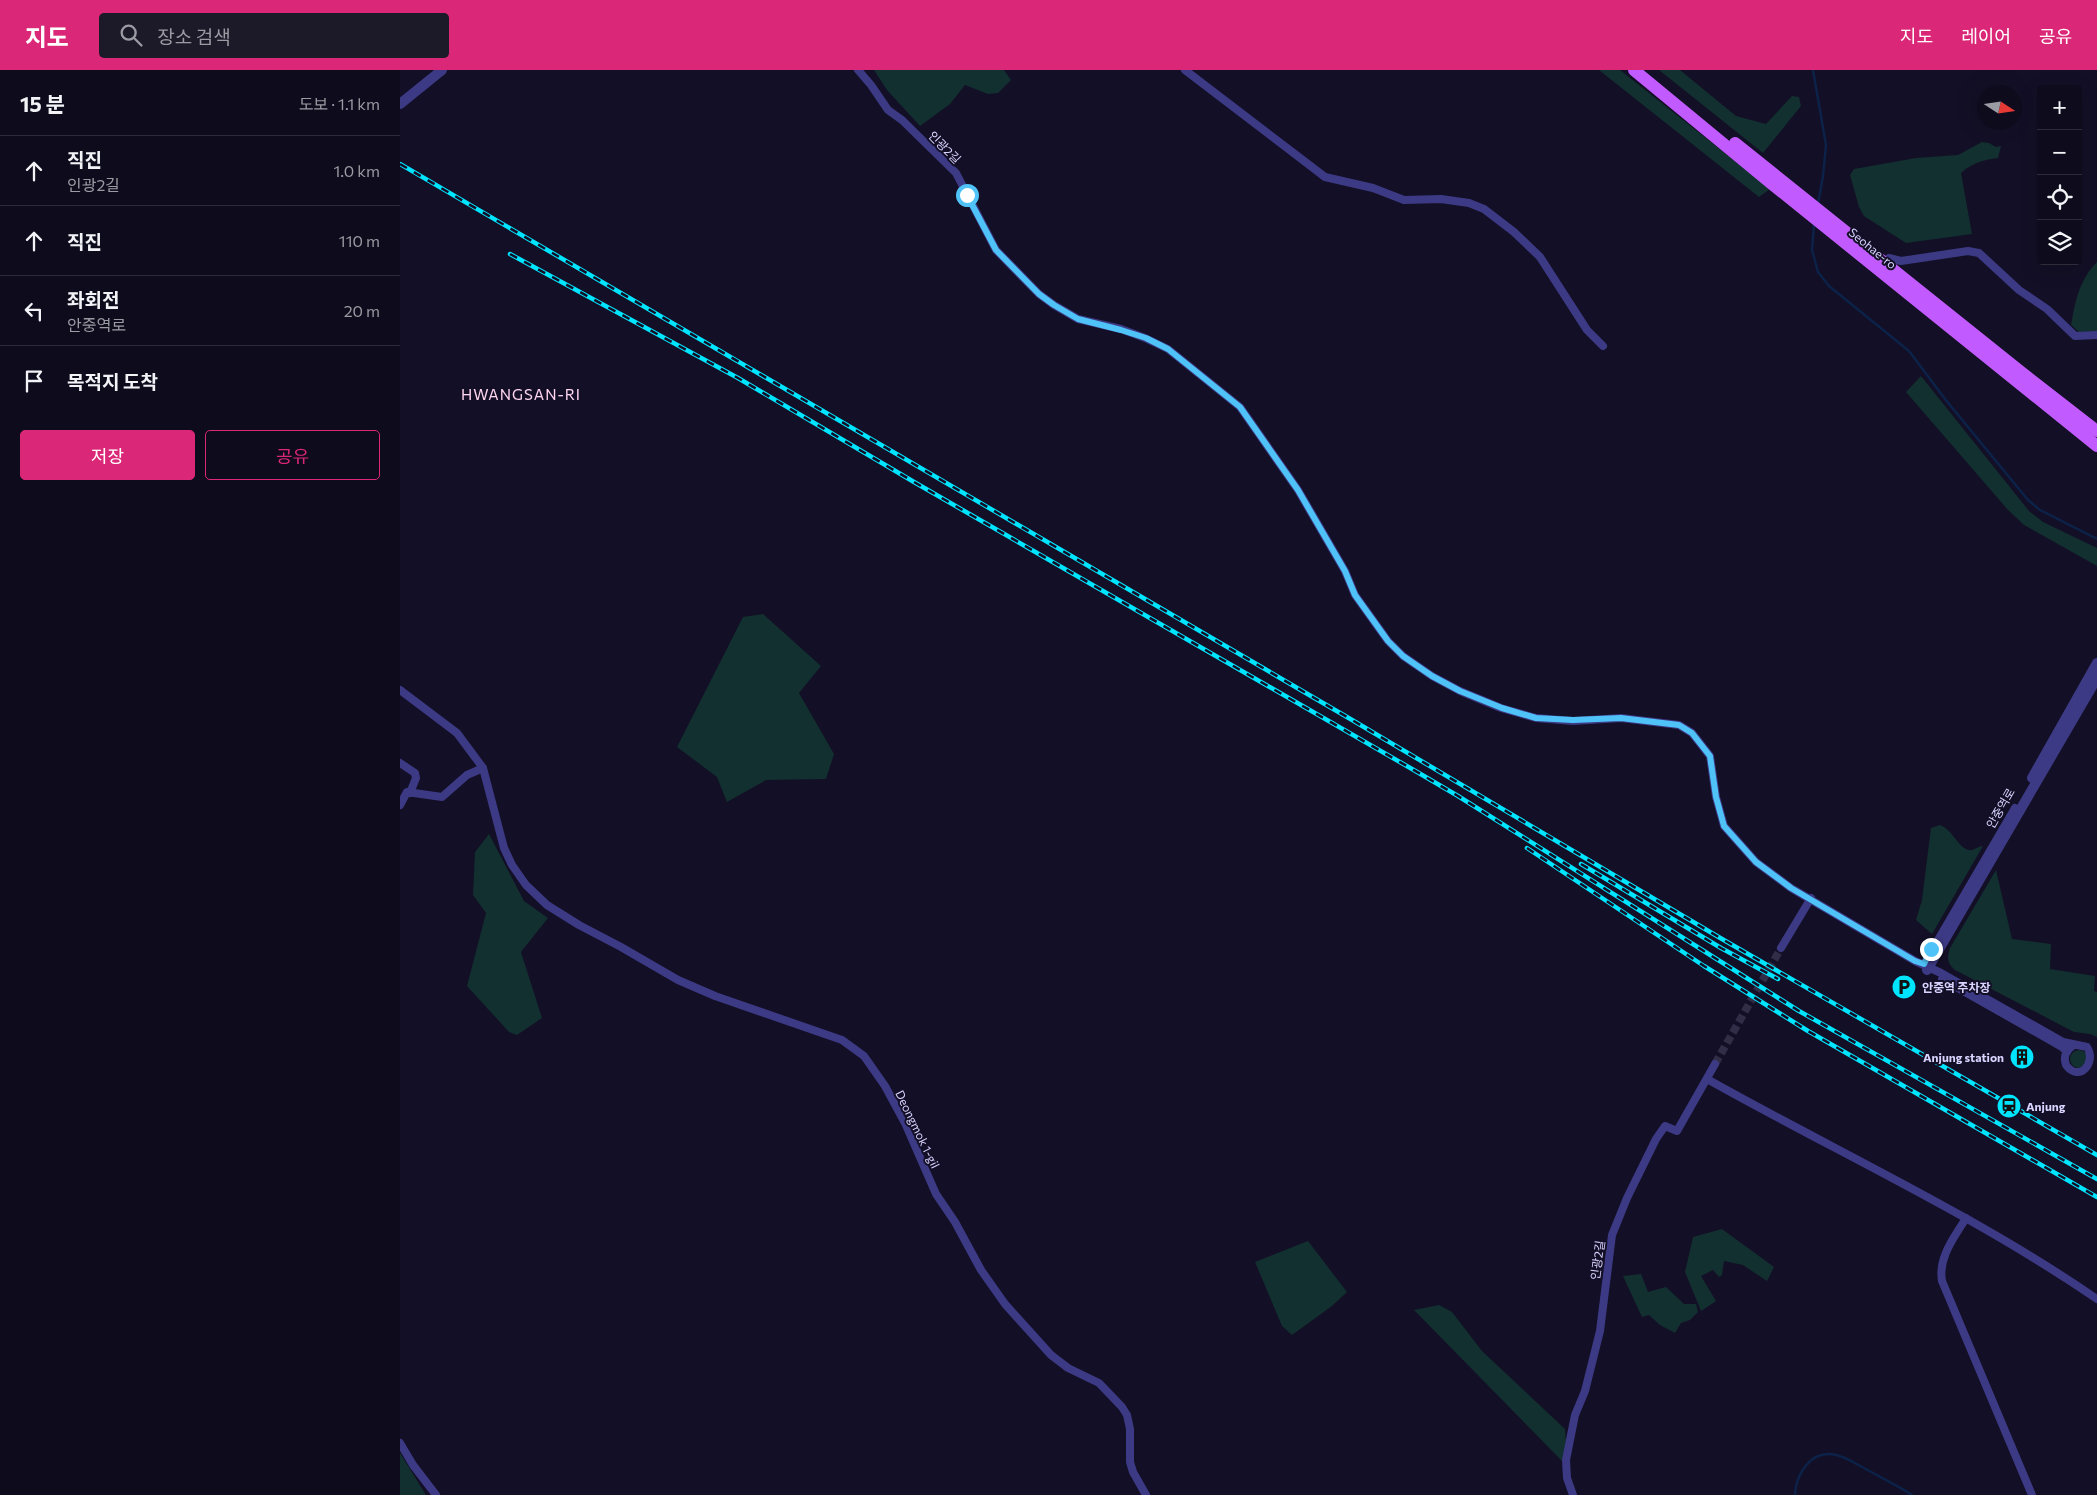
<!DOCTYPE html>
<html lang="ko">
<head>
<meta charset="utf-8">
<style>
  :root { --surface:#0e0b1c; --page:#1c1929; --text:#f1f3f6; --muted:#9b9ba3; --line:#2e2b3b; --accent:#db2777 }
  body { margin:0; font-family:Commissioner,"Noto Sans KR",sans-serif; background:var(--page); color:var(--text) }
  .controls { position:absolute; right:15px; top:15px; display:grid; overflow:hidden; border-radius:5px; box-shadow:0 5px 20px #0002 }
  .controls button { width:45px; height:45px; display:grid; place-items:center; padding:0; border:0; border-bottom:1px solid var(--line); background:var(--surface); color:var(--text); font:25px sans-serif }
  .compass { position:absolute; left:1577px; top:15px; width:45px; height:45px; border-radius:50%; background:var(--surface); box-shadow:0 5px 20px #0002; rotate:102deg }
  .stop { position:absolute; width:15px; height:15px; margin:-11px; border:4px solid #4fc3f7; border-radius:50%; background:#fff }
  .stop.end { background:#4fc3f7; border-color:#fff; box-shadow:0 1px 5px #0008 }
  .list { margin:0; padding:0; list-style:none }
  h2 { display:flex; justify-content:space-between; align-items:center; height:65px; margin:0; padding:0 20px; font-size:21px }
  h2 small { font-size:16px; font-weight:400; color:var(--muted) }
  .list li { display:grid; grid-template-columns:32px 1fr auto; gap:15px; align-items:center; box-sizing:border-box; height:70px; padding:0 20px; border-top:1px solid var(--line) }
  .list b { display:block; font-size:19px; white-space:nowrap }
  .list p { margin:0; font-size:16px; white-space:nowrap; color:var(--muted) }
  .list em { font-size:16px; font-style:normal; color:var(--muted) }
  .actions { display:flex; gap:10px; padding:15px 20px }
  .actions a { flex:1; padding:11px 0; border:1px solid var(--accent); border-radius:5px; text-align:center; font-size:18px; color:var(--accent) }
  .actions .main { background:var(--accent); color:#fff }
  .icon { flex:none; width:28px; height:28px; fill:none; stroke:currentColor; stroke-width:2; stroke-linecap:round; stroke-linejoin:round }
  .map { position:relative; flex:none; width:1697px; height:1425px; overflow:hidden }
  header { display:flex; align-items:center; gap:30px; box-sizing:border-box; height:70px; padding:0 25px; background:var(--accent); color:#fff }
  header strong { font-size:24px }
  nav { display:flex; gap:28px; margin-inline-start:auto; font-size:18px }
  .search { width:350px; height:45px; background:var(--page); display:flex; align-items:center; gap:12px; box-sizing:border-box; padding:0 18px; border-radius:5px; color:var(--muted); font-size:19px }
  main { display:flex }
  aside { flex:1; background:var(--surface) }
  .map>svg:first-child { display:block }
  .green { fill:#12302f }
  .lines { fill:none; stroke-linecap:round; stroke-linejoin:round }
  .stream { stroke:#0c2248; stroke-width:2.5 }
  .minor-tunnel { stroke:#312d47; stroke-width:8; stroke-dasharray:8 4; stroke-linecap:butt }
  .minor { stroke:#3d3a85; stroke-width:8 }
  .tertiary { stroke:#3d3a85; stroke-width:10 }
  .primary { stroke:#c25bff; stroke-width:12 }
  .rail-casing { stroke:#00e5ff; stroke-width:4.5 }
  .rail { stroke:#130f26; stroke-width:2.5; stroke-dasharray:8; stroke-linecap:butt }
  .route { stroke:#4fc3f7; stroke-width:6 }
  .labels { text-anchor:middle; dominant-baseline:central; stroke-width:4; stroke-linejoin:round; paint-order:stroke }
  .street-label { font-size:12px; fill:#d9d4ff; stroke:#130f26 }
  .poi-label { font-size:12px; font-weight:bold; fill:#d9d4ff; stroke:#130f26; text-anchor:start }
  .quarter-label { font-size:15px; letter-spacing:1px; fill:#ffd6f0; stroke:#130f26 }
</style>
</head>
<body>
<header>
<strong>지도</strong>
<div class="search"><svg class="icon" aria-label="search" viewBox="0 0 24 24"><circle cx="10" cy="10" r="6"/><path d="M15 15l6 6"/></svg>장소 검색</div>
<nav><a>지도</a><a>레이어</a><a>공유</a></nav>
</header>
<main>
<aside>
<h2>15 분<small>도보 · 1.1 km</small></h2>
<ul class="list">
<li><svg class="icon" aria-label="ahead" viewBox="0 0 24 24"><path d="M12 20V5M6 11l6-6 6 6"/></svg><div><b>직진</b><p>인광2길</p></div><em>1.0 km</em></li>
<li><svg class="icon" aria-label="ahead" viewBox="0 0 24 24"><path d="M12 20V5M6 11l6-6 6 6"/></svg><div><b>직진</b></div><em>110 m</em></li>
<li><svg class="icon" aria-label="left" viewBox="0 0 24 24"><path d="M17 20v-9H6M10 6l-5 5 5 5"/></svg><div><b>좌회전</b><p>안중역로</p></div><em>20 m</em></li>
<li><svg class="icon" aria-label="arrive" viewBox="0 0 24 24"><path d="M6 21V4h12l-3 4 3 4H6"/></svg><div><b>목적지 도착</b></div></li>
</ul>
<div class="actions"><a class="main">저장</a><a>공유</a></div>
</aside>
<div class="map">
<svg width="1697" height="1425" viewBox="0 0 1697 1425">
  <rect width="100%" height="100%" fill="#130f26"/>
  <g class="green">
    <path d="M 474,0 L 604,0 L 611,10 L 598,23 L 588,24 L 565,15 L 550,34 L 520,56 L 487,20 Z"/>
    <path d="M 1199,0 L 1220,0 L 1370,119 L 1359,127 Z"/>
    <path d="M 1259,0 L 1280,0 L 1336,46 L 1366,54 L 1392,26 L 1399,27 L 1401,36 L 1363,83 Z"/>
    <path d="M 1582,72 L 1589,73 L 1596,77 L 1601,76 L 1598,88 C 1583,90 1572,93 1561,103 L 1572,164 L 1506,173 L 1464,146 L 1459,137 L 1450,105 L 1454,99 L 1516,88 L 1558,85 Z"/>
    <path d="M 1697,192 L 1697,261 L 1679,262 L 1671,255 C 1675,232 1679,210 1697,192 Z"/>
    <path d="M 1521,306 L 1629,441 L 1643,452 L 1697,478 L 1697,496 L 1624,455 L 1608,440 L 1506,322 Z"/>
    <path d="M 363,544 L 421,596 L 399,623 L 434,684 L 426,709 L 366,710 L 327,732 L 317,707 L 277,677 L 343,547 Z"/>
    <path d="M 1540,755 C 1554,761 1558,778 1569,780 C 1574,781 1578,776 1583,776 L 1532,864 L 1516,850 L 1522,830 L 1531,758 Z"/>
    <path d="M 89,764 L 124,831 L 148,848 L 121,882 L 142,948 L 117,965 L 109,962 L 67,916 L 86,843 L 73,825 L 75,782 Z"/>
    <path d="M 1596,800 L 1612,869 L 1651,874 L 1650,899 L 1695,906 L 1694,921 L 1697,922 L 1697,967 L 1690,964 L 1674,962 L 1555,900 C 1547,893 1547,888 1550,878 Z"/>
    <circle cx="1679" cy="989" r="9"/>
    <path d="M 1322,1159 L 1374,1197 L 1367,1211 L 1343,1195 L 1324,1191 L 1322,1205 L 1319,1207 L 1313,1200 L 1301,1206 L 1316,1231 L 1301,1241 L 1285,1202 L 1293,1167 Z"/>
    <path d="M 908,1171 L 947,1222 L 932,1236 L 892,1265 L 882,1256 L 855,1192 Z"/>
    <path d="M 1241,1204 L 1248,1222 L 1266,1217 L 1284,1234 L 1296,1234 L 1298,1242 L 1290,1250 L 1281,1253 L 1275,1263 L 1260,1255 L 1249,1245 L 1242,1247 L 1223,1206 Z"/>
    <path d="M 1039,1235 L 1052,1242 L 1082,1281 L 1165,1359 L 1166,1372 L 1162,1391 L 1014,1240 Z"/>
    <path d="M 0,1383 L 26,1425 L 0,1425 Z"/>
  </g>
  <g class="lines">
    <g class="stream">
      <path d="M 1413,0 L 1426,75 L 1423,106 L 1418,134"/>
      <path d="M 1414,154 L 1412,180 L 1418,202 L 1429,216 L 1509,281 L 1545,329 L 1628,430 L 1640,440 L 1697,469"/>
      <path d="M 1395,1425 C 1396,1404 1411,1379 1436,1385 C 1446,1387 1456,1394 1464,1398 C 1480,1407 1497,1415 1512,1425"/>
    </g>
    <path class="minor-tunnel" d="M 1315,994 L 1381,878"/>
    <g class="minor">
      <path d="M 458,0 L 471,15 L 488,40 L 502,50 L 556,103 L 596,180 L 639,224 L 654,235 L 678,249 L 721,259 L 745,268 L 768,279 L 840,337 L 898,420 L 945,501 L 955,525 L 988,571 L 1003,586 L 1032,606 L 1060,621 L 1101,638 L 1136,648 L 1173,651 L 1221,648 L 1279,655 L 1292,663 L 1310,686 L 1316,727 L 1324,756 L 1356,792 L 1391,818 L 1515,891 L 1541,903 L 1663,972 L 1687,977 C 1697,993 1679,1013 1666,995 C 1663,986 1666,980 1674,975"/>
      <path d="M 785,0 L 925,107 L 973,118 L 1004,130 L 1041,129 L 1069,133 L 1084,139 L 1114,162 L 1140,187 L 1187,260 L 1203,276"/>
      <path d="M 1489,188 L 1501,191 L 1568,181 L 1579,183 L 1619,220 L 1647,239 L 1675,266 L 1697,265"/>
      <path d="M 0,620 L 57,663 L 83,698 L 104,778 L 112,795 L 126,815 L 147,835 L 179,855 L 221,877 L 278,910 L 315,926 L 442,970 L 464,986 L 485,1016 L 505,1053 L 536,1124 L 555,1152 L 581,1200 L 605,1234 L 651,1285 L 668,1298 L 699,1313 L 722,1337 L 727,1345 L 730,1359 L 730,1392 L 733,1402 L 746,1425"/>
      <path d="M 0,693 L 15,703 L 16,708 L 10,723"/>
      <path d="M 0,735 L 7,722 L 42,727 L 67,705 L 83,698"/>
      <path d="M 1381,878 L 1411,828"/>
      <path d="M 1524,894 L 1615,738"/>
      <path d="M 1542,909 L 1662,977 L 1667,982"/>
      <path d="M 1307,1009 C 1437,1082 1573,1144 1697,1229"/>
      <path d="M 1566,1148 C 1554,1168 1538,1187 1542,1211 L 1632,1425"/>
      <path d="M 0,1373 L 13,1395 L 36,1425"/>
      <path d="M 1173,1425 L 1167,1408 L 1166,1390 L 1175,1345 L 1185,1321 L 1200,1261 L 1212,1165 L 1227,1128 L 1256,1069 L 1265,1056 L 1277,1061 L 1315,994"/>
    </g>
    <g class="tertiary">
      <path d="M 0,34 L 42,0"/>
      <path d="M 1632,708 L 1697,593"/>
      <path d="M 1527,900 L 1697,608"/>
    </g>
    <g class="primary">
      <path d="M 1234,0 L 1372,114 L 1697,376"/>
      <path d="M 1335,73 L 1621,302 L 1697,361"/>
    </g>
    <defs>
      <g id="rail">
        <path d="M 0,94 L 947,647 L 1322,869 L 1697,1085"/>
        <path d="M 110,184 L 338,308 L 514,412 L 1012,699 L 1058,726 L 1399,941 L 1697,1109"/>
        <path d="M 1127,778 L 1304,896 L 1408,961 L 1697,1127"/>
        <path d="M 1181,794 L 1321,878 L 1378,909"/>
      </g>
    </defs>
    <use href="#rail" class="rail-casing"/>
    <use href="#rail" class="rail"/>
  </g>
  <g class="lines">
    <path class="route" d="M 567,125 L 596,180 L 639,224 L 654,235 L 678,249 L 721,260 L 746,268 L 768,279 L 840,337 L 898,420 L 945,501 L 955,525 L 988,571 L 1003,586 L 1032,606 L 1060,621 L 1102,638 L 1136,648 L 1173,650 L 1221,648 L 1279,655 L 1292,663 L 1310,686 L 1316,727 L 1324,756 L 1356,792 L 1391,818 L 1515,891 L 1524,894 L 1531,879"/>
  </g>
  <defs>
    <symbol id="parking-disc" viewBox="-11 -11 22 22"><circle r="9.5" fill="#00e5ff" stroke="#130f26"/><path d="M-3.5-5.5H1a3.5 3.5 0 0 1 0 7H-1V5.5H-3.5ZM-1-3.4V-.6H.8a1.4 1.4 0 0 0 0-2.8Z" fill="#111"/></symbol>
    <symbol id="building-disc" viewBox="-11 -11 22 22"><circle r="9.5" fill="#00e5ff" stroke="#130f26"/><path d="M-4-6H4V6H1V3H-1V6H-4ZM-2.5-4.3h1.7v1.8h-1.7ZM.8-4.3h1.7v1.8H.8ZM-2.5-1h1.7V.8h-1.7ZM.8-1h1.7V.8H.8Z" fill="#111"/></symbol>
    <symbol id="station-disc" viewBox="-11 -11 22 22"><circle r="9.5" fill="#00e5ff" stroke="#130f26"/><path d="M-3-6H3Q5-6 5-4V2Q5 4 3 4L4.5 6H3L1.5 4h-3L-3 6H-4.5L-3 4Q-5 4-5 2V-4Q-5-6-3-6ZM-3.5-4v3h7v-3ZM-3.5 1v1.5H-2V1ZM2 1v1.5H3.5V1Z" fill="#111"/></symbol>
  </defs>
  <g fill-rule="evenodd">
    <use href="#parking-disc" x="1490" y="903" width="28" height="28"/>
    <use href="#building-disc" x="1608" y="973" width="28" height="28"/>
    <use href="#station-disc" x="1595" y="1022" width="28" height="28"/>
  </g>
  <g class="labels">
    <g class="street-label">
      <text transform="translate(545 77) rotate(45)">인광2길</text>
      <text transform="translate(1473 178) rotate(39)">Seohae-ro</text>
      <text transform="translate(1600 738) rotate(-60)">안중역로</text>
      <text transform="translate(518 1059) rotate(64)">Deongmok 1-gil</text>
      <text transform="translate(1197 1190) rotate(-82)">인광2길</text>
    </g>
    <g class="poi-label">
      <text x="1522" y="917">안중역 주차장</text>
      <text x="1604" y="987" text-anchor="end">Anjung station</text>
      <text x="1626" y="1036">Anjung</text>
    </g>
    <g class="quarter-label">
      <text x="121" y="324">HWANGSAN-RI</text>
    </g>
  </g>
</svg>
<div class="controls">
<button>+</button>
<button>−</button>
<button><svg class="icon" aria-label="locate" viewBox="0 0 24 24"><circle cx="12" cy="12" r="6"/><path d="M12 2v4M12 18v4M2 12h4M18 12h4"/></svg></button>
<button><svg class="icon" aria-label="layers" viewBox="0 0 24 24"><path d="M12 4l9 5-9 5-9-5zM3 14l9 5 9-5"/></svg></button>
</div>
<svg class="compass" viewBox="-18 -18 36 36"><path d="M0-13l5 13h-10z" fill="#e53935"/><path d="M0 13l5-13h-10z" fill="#9b9ba3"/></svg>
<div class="stop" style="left:567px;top:125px"></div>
<div class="stop end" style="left:1531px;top:879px"></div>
</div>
</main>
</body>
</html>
